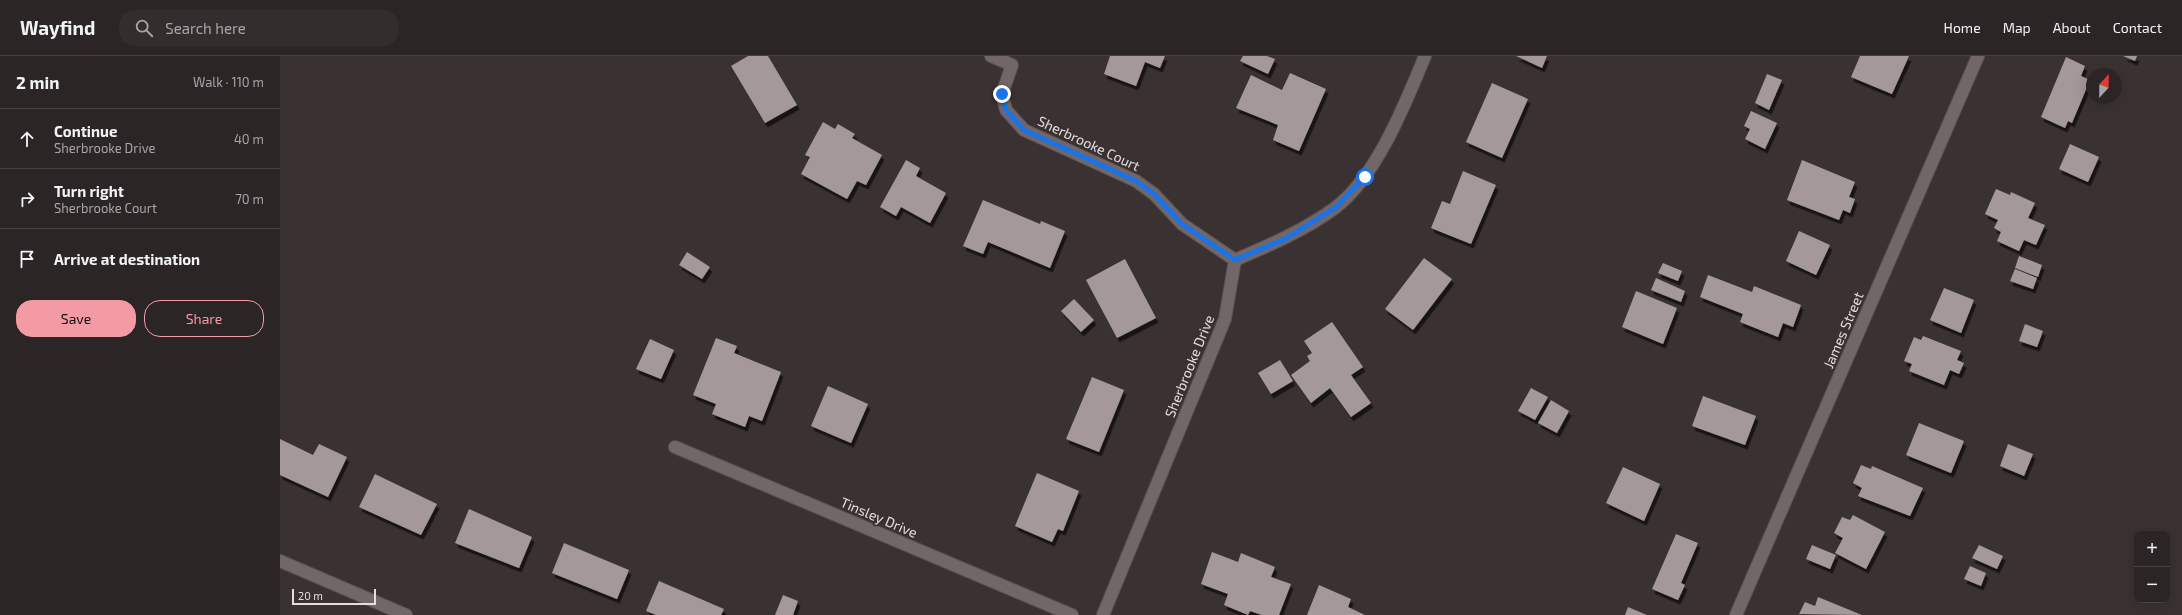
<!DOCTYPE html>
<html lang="en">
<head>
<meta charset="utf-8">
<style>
  :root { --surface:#2c2526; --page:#342d2e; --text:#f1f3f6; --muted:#a6a5a7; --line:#484243; --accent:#f49aa5 }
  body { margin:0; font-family:"Exo 2",sans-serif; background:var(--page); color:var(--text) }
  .controls { position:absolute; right:12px; bottom:12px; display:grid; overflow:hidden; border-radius:8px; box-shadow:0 4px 16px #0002 }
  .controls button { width:36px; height:36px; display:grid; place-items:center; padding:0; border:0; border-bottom:1px solid var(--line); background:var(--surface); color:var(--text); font:20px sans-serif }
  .compass { position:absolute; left:1806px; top:12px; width:36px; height:36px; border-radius:50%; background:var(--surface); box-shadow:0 4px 16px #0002; rotate:22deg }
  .scale { position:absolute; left:12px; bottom:10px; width:84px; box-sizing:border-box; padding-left:4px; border:2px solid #e4dede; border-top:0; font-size:11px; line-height:14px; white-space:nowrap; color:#e4dede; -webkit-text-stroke:3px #3a3132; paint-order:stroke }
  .stop { position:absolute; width:12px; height:12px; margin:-9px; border:3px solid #1a73e8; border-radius:50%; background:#fff }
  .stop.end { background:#1a73e8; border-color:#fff; box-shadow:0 1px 4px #0008 }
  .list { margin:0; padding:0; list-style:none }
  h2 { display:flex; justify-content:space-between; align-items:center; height:52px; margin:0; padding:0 16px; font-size:17px }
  h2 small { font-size:13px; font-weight:400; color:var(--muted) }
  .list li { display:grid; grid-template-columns:26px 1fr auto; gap:12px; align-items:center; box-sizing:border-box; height:60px; padding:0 16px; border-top:1px solid var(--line) }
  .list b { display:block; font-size:15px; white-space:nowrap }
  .list p { margin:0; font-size:13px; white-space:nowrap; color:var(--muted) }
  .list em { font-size:13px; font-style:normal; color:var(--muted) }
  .actions { display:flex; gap:8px; padding:12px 16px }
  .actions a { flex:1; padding:9px 0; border:1px solid var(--accent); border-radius:16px; text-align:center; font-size:14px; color:var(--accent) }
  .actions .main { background:var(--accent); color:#111 }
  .icon { flex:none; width:22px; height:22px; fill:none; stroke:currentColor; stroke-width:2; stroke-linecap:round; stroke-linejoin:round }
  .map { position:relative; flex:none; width:1902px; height:559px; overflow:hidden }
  header { display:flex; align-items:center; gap:24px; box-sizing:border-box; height:56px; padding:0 20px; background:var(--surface); border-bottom:1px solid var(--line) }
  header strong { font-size:19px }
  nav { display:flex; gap:22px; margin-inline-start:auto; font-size:14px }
  .search { width:280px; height:36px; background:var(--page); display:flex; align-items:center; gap:10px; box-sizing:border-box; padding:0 14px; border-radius:16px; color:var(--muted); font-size:15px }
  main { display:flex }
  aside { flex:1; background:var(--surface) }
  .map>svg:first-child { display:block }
  .building { fill:#a49899; filter:url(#shadow) }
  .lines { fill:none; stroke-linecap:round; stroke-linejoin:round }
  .street-casing { stroke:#585051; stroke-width:14 }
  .street { stroke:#726768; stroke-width:12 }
  .route { stroke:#1a73e8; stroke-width:5 }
  .labels { text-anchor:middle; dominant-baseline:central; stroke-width:4; stroke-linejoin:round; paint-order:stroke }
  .street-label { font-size:14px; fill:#e4dede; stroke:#3a3132 }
</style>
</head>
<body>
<header>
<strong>Wayfind</strong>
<div class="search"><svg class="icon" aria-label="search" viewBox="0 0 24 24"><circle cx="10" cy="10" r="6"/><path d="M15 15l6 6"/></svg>Search here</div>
<nav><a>Home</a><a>Map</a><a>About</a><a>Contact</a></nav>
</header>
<main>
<aside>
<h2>2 min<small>Walk · 110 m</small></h2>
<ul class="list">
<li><svg class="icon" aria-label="ahead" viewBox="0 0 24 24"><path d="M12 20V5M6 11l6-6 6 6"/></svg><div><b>Continue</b><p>Sherbrooke Drive</p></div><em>40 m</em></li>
<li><svg class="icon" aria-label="right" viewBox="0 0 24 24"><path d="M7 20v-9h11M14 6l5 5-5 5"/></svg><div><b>Turn right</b><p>Sherbrooke Court</p></div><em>70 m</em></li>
<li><svg class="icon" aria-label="arrive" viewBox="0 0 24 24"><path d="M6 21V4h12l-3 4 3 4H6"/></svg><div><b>Arrive at destination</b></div></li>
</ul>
<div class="actions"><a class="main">Save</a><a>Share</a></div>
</aside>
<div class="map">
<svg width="1902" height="559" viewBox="0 0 1902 559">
  <defs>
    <filter id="shadow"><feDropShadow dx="2.5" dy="4.5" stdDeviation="0" flood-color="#0009"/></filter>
  </defs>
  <rect width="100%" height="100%" fill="#3a3132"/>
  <g class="building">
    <path d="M 468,0 L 488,0 L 517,49 L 485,67 L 451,10 Z"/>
    <path d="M 830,0 L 885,0 L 880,12 L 865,6 L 856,30 L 824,18 Z"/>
    <path d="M 963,0 L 987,0 L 995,3 L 988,18 L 960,5 Z"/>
    <path d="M 1236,0 L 1267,0 L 1262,12 Z"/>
    <path d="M 1580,0 L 1629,0 L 1612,38 L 1571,21 Z"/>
    <path d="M 1843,0 L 1857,0 L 1855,5 Z"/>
    <path d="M 1786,1 L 1805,10 L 1801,20 L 1810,24 L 1792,67 L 1788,65 L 1785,72 L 1761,61 Z"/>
    <path d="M 1010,17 L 1046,33 L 1019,95 L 993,84 L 998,69 L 956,52 L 971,19 L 1002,34 Z"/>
    <path d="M 1487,18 L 1502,24 L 1489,54 L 1475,47 Z"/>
    <path d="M 1212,27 L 1248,43 L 1222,102 L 1186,86 Z"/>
    <path d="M 1471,55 L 1497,67 L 1485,93 L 1465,83 L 1470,73 L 1464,70 Z"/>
    <path d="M 543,66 L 555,73 L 558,68 L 575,78 L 572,82 L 602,99 L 586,129 L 577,125 L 567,143 L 521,118 L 530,101 L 525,99 Z"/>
    <path d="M 1790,88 L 1819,101 L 1808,126 L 1779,113 Z"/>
    <path d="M 626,104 L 640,112 L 636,120 L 666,137 L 650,167 L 621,151 L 616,160 L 600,151 Z"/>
    <path d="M 1522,104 L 1575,126 L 1569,141 L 1575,143 L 1570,157 L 1563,154 L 1559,164 L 1507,144 Z"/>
    <path d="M 1183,115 L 1216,129 L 1191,188 L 1151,172 L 1162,145 L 1170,148 Z"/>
    <path d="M 1716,133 L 1730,139 L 1731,136 L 1755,147 L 1748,162 L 1765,169 L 1756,189 L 1744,184 L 1739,195 L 1717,185 L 1721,176 L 1714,172 L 1718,164 L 1705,158 Z"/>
    <path d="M 703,144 L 760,168 L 761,165 L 785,175 L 770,212 L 708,186 L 703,198 L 683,190 Z"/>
    <path d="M 1519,175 L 1550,189 L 1536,219 L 1506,205 Z"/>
    <path d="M 407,196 L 430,211 L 422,223 L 399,209 Z"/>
    <path d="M 1739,200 L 1762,209 L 1758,221 L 1735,212 Z"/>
    <path d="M 1144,202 L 1172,223 L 1133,274 L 1105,253 Z"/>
    <path d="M 845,203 L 876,262 L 837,282 L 806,224 Z"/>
    <path d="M 1383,207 L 1402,215 L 1398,225 L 1378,217 Z"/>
    <path d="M 1735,213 L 1757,222 L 1753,233 L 1730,225 Z"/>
    <path d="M 1428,219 L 1472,236 L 1474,230 L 1521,249 L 1513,271 L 1503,267 L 1498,281 L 1460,266 L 1463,258 L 1420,241 Z"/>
    <path d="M 1376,222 L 1405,235 L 1401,246 L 1371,234 Z"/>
    <path d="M 1664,232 L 1694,244 L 1681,277 L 1650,264 Z"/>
    <path d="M 1356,235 L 1397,252 L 1383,288 L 1342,271 Z"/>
    <path d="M 794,243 L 814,264 L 801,276 L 781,255 Z"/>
    <path d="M 1052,266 L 1083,311 L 1071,319 L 1091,347 L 1071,361 L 1050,332 L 1031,347 L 1011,319 L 1030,305 L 1027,300 L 1032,297 L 1024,285 Z"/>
    <path d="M 1745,268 L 1763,275 L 1757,291 L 1739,285 Z"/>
    <path d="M 1643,280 L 1681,295 L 1677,304 L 1684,307 L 1679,318 L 1670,314 L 1664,329 L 1629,315 L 1632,308 L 1624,305 L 1634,281 L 1641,284 Z"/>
    <path d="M 436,282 L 457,290 L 454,297 L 501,316 L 482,365 L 469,360 L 465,371 L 432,358 L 436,348 L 413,339 Z"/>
    <path d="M 370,283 L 394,294 L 381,323 L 356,313 Z"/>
    <path d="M 1000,304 L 1013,325 L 991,338 L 978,317 Z"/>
    <path d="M 812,321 L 844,334 L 819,396 L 786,383 Z"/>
    <path d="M 548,330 L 588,348 L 571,387 L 531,370 Z"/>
    <path d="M 1251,332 L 1268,341 L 1255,364 L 1238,355 Z"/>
    <path d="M 1423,340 L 1476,360 L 1465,389 L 1412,370 Z"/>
    <path d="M 1271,344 L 1289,355 L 1277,377 L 1258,367 Z"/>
    <path d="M 1639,367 L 1684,385 L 1671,417 L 1626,399 Z"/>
    <path d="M 0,383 L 33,399 L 39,388 L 67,401 L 48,441 L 0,419 Z"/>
    <path d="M 1728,388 L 1753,398 L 1744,420 L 1720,410 Z"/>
    <path d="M 1581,409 L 1591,413 L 1592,410 L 1643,432 L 1630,460 L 1578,440 L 1582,432 L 1573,427 Z"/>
    <path d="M 1343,411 L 1380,428 L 1364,465 L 1326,447 Z"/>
    <path d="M 757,417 L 799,435 L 783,475 L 778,473 L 772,486 L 735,470 Z"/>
    <path d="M 95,418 L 157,448 L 141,479 L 79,451 Z"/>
    <path d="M 189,453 L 252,481 L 239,512 L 175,487 Z"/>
    <path d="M 1573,459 L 1605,476 L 1586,513 L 1555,497 L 1563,482 L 1554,477 L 1562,461 L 1570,464 Z"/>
    <path d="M 1396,478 L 1418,487 L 1401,527 L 1405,529 L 1398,544 L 1372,533 Z"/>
    <path d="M 284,487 L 349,514 L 337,543 L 272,517 Z"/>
    <path d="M 1532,489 L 1556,499 L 1550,513 L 1526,503 Z"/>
    <path d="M 1699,489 L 1723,500 L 1717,513 L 1692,502 Z"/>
    <path d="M 932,496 L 958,506 L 961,497 L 995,511 L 991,521 L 1011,528 L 999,559 L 982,559 L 970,555 L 968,559 L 944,549 L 948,538 L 921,528 Z"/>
    <path d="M 1690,510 L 1706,517 L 1701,530 L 1684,523 Z"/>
    <path d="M 379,525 L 444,553 L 441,559 L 376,559 L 366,555 Z"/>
    <path d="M 1039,529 L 1071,543 L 1068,551 L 1085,559 L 1027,559 Z"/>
    <path d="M 503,539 L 518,545 L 513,559 L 495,559 Z"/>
    <path d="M 1538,541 L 1582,559 L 1519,558 L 1525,546 L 1535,550 Z"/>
    <path d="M 1348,551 L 1367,559 L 1345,559 Z"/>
  </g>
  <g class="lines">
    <defs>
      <g id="street">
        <path d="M 711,0 L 732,9 L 722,38 L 726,54 L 744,74 L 856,125 L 874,138 L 902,168 L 955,204"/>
        <path d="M 955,204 C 990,189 1025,174 1055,152 C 1097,120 1125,48 1145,0"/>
        <path d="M 395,391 L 792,559"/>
        <path d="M 0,505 L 126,559"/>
        <path d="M 823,559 L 945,263 L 955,204"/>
        <path d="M 1456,559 L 1698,0"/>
      </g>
    </defs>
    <use href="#street" class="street-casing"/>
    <use href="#street" class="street"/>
  </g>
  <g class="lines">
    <path class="route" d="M 722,38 L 726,54 L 744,74 L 856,125 L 874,138 L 902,168 L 955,204 L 1007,182 L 1056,151 L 1085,121"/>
  </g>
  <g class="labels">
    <g class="street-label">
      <text transform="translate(809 87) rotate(25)">Sherbrooke Court</text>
      <text transform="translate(1563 274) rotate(-67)">James Street</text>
      <text transform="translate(909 310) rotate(-68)">Sherbrooke Drive</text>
      <text transform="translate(599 461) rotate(23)">Tinsley Drive</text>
    </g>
  </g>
</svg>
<div class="controls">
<button>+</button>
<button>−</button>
</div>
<svg class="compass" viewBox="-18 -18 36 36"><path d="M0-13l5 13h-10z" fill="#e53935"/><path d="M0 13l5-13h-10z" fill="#a6a5a7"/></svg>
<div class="scale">20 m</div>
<div class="stop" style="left:1085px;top:121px"></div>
<div class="stop end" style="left:722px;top:38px"></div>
</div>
</main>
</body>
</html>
